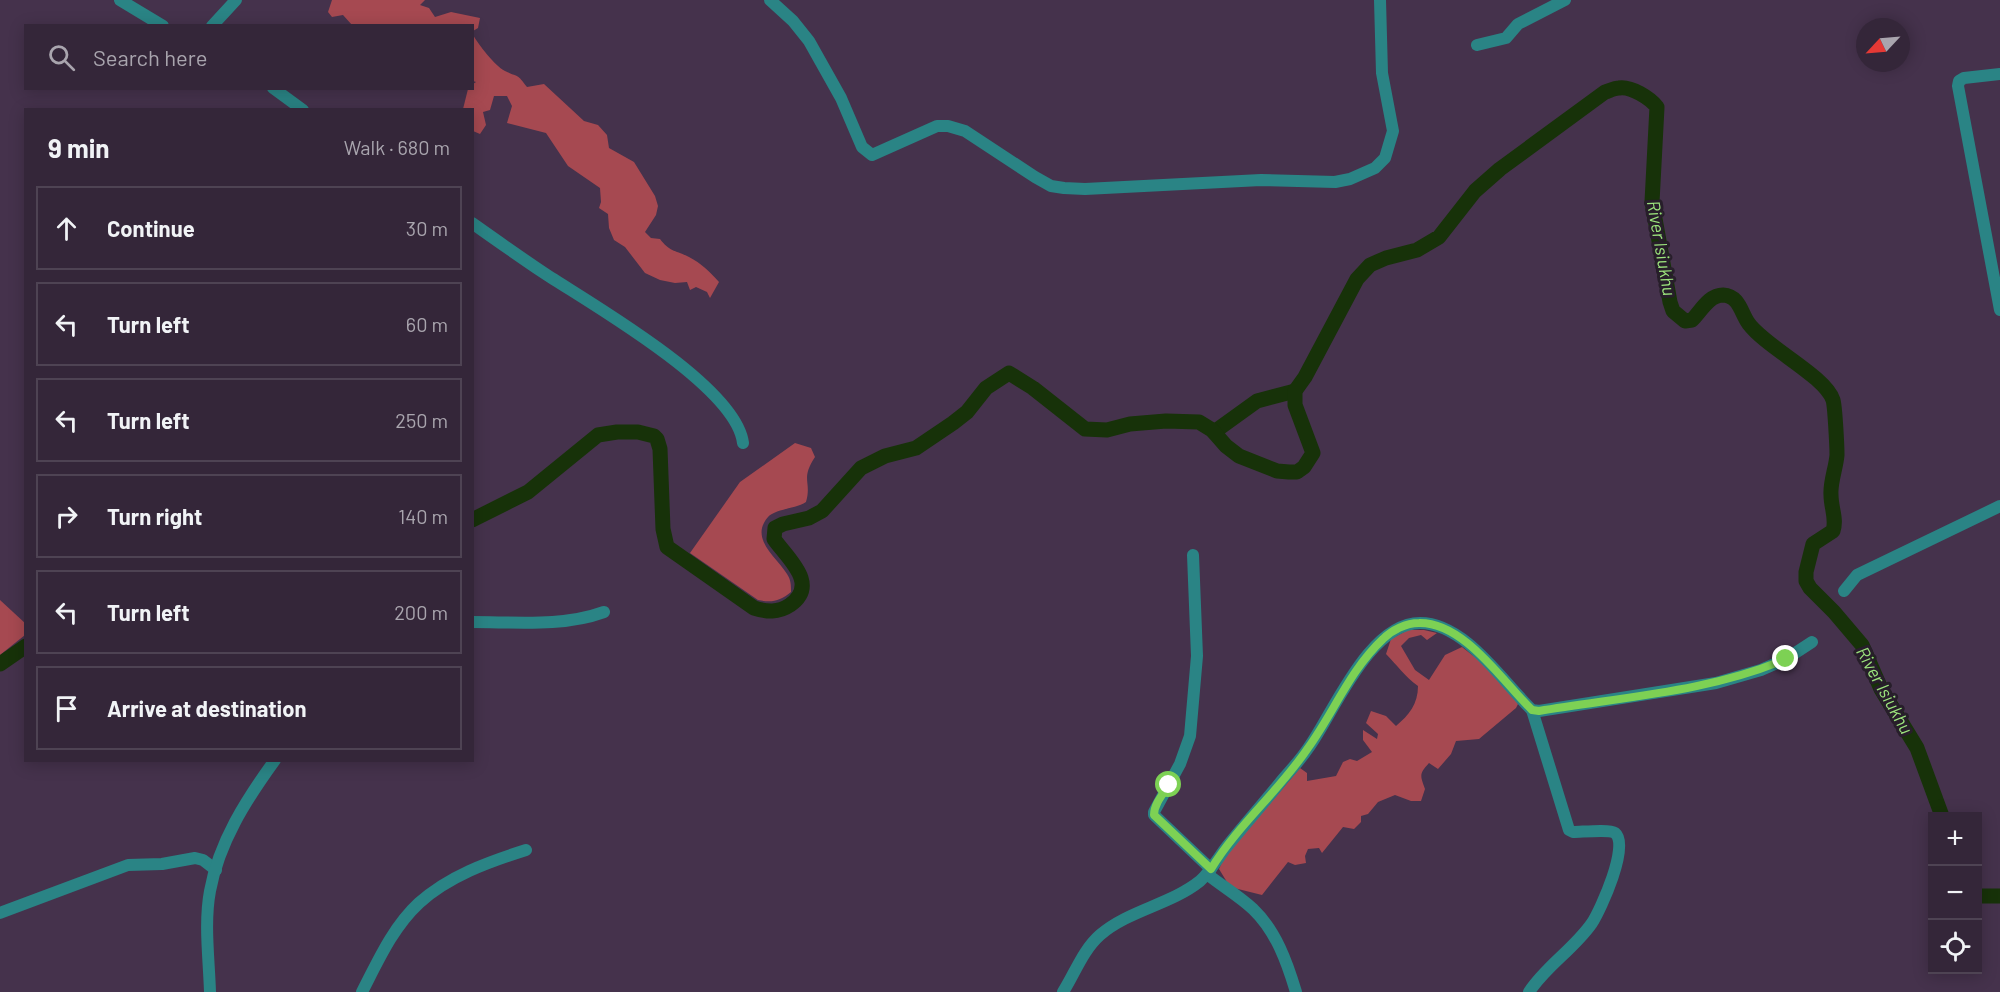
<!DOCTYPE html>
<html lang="en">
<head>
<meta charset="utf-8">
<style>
  :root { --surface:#342639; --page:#3f3244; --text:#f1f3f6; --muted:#a9a5ae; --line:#4e4353 }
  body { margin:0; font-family:Barlow,sans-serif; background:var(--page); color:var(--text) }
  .controls { position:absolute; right:18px; bottom:18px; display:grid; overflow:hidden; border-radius:0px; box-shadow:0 3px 15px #0003 }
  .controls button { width:54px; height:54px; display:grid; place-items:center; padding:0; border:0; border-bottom:2px solid var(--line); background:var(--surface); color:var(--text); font:30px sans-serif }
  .compass { position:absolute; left:1856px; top:18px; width:54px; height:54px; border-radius:50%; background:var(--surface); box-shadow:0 3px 15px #0003; rotate:244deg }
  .stop { position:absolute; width:18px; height:18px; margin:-14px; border:4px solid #7dd154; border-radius:50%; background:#fff }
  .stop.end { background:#7dd154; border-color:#fff; box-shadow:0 2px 6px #0008 }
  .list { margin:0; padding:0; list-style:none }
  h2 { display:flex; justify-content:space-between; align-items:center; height:78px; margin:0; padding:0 24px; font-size:26px }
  h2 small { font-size:20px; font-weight:400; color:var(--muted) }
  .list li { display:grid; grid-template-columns:39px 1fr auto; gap:18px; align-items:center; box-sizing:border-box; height:84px; margin:0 12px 12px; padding:0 12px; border:2px solid var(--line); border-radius:0px }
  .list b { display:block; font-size:22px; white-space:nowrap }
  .list em { font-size:20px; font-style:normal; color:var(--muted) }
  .icon { flex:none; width:33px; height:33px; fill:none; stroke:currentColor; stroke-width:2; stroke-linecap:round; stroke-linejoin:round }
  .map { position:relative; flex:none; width:2000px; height:992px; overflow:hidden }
  .search { position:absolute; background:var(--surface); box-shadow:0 3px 15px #0003; left:24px; top:24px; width:450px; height:66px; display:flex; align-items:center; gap:15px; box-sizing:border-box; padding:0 21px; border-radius:0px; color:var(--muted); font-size:22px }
  .panel { position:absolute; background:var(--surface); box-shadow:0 3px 15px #0003; left:24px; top:108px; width:450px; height:654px; border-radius:0px }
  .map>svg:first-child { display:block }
  .forest { fill:#a64951 }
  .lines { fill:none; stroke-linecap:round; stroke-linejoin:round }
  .river { stroke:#173209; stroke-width:15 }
  .minor { stroke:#2a8485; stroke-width:12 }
  .route { stroke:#7dd154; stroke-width:8 }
  .labels { text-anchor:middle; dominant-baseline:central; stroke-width:6; stroke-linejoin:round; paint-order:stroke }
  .water-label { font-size:18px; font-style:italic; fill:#9ce47d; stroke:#271e2a }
</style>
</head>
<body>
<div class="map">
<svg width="2000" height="992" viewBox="0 0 2000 992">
  <rect width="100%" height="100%" fill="#45324c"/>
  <g class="forest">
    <path d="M 332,0 L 425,0 L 420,5 L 429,8 L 435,17 L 451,12 L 480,18 L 478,28 L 473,31 L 472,26 L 352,25 L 343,15 L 332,17 L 328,12 Z"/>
    <path d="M 473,35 C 479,45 494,65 505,71 C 519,78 516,72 527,87 L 544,84 L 584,121 L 598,125 L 607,135 L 609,148 L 634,162 L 655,196 L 658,206 L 656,215 L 645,232 L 651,238 L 660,239 C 670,252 675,250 689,257 C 701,263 710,272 719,282 L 710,298 L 707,292 L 696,287 L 690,290 L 687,282 L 675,283 L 660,280 L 645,273 L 625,247 L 614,240 L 609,228 L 608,214 L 599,208 L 601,202 L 600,188 L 568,166 L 546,133 L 507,123 L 512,106 L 507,96 L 494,96 L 490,110 L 483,112 L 486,125 L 480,134 L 473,131 L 472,110 L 463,109 L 468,89 L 472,88 L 473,84 L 476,82 L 473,81 Z"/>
    <path d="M 795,443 L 811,448 L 815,457 C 800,480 812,481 806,502 C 795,509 775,509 768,517 C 749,539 777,557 787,574 C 791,580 791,585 791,592 C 780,601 772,603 758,600 L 690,553 L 740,482 Z"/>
    <path d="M 0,600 L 26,624 L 25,635 L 0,655 Z"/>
    <path d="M 1408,630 L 1424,630 L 1437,633 L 1427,640 L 1421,635 L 1409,638 L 1401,646 L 1415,670 L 1429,680 L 1445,655 L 1462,647 L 1504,680 L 1518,704 L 1516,708 L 1479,739 L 1456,741 L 1451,754 L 1438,769 L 1429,763 C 1419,774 1420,775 1425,789 L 1421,801 L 1411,801 L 1395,795 L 1378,802 L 1368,814 L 1361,816 L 1361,822 L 1354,829 L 1343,827 L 1322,853 L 1319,848 L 1308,849 L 1305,856 L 1306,863 L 1295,865 L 1288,862 L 1262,895 L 1230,887 L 1219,869 L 1224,858 L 1300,768 L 1307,773 L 1307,781 L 1336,776 L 1343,762 L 1350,759 L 1357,761 L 1372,752 L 1363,740 L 1363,730 L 1377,739 L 1378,734 L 1366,723 L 1371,711 L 1386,716 L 1396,726 C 1409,715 1418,704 1418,686 C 1405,677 1397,665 1386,654 L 1391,639 Z"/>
  </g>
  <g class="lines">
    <g class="river">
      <path d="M 1214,432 L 1257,401 L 1295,391"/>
      <path d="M 472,520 L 528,492 L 598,435 L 617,432 L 638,432 L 654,436 L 657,439 L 660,449 L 663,529 L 667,547 L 754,608 C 767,612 778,613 790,605 C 820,584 787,558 774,539 L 775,528 L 783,524 L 809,518 L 822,511 L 861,468 L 885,456 L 916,448 L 953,423 L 967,412 L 986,388 L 1009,373 L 1033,388 L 1085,429 L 1107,430 L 1130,424 L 1166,421 L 1199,422 L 1212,430 L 1226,446 L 1239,456 L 1277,471 L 1289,472 L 1297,472 L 1304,467 L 1313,453 L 1295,405 L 1295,391 L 1305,377 L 1357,279 L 1370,265 L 1386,258 L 1417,250 L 1439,237 L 1475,191 L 1500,169 L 1605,92 C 1609,91 1614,88 1619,88 C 1631,86 1650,98 1657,107 L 1652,202 L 1670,302 L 1673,311 L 1685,321 L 1692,320 C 1701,311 1709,295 1723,295 C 1740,296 1741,314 1749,324 C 1767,348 1825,376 1833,400 C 1835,406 1837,447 1837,455 C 1836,468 1830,482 1831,495 C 1831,508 1837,519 1833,531 L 1813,544 L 1806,572 L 1806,581 L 1810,588 L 1834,612 L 1862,645 L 1881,689 L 1917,748 L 1942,816"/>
      <path d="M 0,664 L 26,646"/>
      <path d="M 1978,896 L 2000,896"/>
    </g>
    <g class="minor">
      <path d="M 120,0 L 163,26"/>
      <path d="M 770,0 L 793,21 L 809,41 L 841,98 L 862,147 L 872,155 L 937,126 L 948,126 L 965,131 L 1035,177 L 1051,186 L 1064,188 L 1085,189 L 1261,180 L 1335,182 L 1350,179 L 1375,168 L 1385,158 L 1393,131 L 1382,73 L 1380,0"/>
      <path d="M 212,26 L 236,0"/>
      <path d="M 1477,45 L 1506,38 L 1518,24 L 1565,0"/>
      <path d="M 2000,74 L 1964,78 L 1959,81 L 1958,86 L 2000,310"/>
      <path d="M 273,88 L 303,110"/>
      <path d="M 472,223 C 496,240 520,257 544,273 C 591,304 736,386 743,443"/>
      <path d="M 1193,555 L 1197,656 L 1190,736 L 1180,764 L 1154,812 L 1154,815 L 1211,869"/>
      <path d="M 1844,591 L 1857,575 L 2000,506"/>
      <path d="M 472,622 C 516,622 563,627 604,612"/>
      <path d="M 1207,874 C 1222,886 1239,896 1253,909 C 1276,931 1287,962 1296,992"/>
      <path d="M 0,913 L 128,865 L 162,864 L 195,858 L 203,860 L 216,870"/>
      <path d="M 210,992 C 209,959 204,923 210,891 C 219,842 246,800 275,760"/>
      <path d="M 362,992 C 378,961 393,927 419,903 C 449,876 488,862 526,850"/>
      <path d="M 1063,992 C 1075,973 1083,950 1100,935 C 1129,910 1170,905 1200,881 C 1210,872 1217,860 1225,849 C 1244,825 1264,803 1283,779 C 1292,769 1301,759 1309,747 C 1334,712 1369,623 1420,623 C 1465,623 1502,681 1532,710 L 1539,711 L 1716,683 L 1761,670 L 1786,659 L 1812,642"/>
      <path d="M 1529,992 C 1546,966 1574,949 1592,923 C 1601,909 1630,845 1615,833 C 1609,829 1582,832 1573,832 L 1569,830 L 1532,710"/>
    </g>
  </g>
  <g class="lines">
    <path class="route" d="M 1169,785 C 1163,794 1154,804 1154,815 L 1211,869 C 1238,825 1279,791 1308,748 C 1334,712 1350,670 1383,639 C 1392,630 1406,623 1419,623 C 1464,622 1502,681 1532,710 L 1539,711 C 1622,697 1709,692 1786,659"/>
  </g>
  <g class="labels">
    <g class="water-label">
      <text transform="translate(1662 248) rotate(80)">River Isiukhu</text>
      <text transform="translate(1885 690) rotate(61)">River Isiukhu</text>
    </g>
  </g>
</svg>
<div class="controls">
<button>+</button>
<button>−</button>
<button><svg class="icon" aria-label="locate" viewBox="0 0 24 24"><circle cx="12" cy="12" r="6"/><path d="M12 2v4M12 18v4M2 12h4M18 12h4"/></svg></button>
</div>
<svg class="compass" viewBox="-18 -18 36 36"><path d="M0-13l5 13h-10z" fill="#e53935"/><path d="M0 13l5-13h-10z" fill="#a9a5ae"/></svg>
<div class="stop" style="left:1169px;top:785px"></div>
<div class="stop end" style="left:1786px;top:659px"></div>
<div class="search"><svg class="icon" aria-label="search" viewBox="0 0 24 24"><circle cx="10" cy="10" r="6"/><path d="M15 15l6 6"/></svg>Search here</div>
<section class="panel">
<h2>9 min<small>Walk · 680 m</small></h2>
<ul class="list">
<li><svg class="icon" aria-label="ahead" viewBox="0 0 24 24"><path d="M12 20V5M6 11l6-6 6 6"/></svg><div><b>Continue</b></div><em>30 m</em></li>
<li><svg class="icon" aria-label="left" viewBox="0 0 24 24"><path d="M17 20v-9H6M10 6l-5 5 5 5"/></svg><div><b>Turn left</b></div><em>60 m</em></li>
<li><svg class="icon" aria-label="left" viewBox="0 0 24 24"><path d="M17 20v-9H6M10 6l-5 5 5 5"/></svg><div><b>Turn left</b></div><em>250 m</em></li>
<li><svg class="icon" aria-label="right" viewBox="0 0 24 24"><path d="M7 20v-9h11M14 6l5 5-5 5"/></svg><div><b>Turn right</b></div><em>140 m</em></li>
<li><svg class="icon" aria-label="left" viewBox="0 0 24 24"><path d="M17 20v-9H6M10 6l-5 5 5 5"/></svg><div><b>Turn left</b></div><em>200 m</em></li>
<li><svg class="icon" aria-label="arrive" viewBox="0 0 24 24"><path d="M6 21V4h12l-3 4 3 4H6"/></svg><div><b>Arrive at destination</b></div></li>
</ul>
</section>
</div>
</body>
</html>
